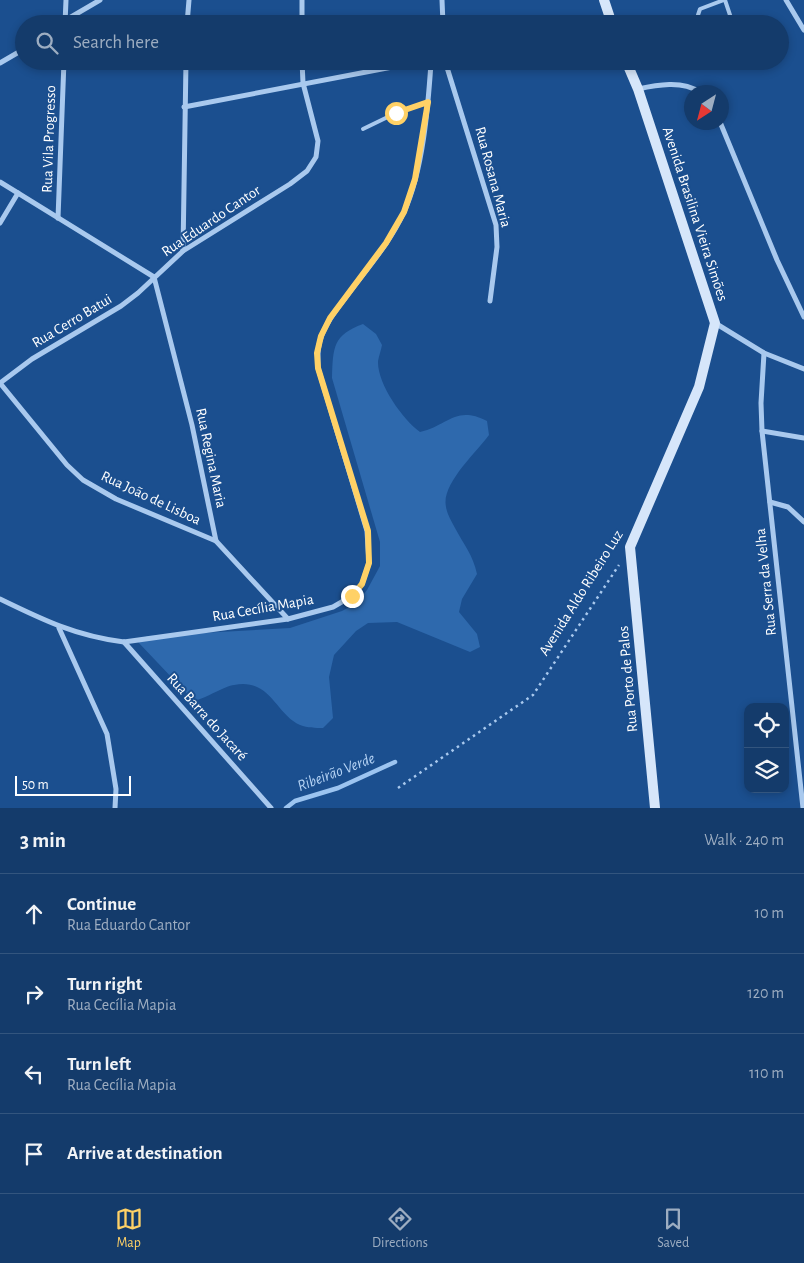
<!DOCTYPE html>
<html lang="en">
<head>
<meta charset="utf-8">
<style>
  :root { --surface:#143b6b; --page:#1d4271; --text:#f1f3f6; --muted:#9dadc1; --line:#33557e; --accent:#ffd166 }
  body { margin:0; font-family:"Alegreya Sans",sans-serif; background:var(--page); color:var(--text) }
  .controls { position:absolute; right:15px; bottom:15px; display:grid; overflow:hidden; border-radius:10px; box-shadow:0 2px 8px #0003 }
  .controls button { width:45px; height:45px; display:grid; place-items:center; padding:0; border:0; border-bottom:1px solid var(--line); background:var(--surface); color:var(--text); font:25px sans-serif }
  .compass { position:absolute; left:684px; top:85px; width:45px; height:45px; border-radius:50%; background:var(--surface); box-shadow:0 2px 8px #0003; rotate:216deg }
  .scale { position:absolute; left:15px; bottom:12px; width:116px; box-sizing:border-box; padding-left:5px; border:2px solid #fff; border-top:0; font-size:14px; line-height:18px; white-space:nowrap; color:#fff; -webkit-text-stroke:4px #1b4f8f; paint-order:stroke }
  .stop { position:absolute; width:15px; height:15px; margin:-11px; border:4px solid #ffd166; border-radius:50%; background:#fff }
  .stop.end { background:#ffd166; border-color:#fff; box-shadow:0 1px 5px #0008 }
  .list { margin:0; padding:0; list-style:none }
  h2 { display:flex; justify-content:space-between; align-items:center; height:65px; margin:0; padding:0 20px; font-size:21px }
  h2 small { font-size:16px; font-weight:400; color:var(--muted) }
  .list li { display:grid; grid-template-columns:32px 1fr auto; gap:15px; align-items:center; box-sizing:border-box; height:80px; padding:0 20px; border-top:1px solid var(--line) }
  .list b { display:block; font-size:19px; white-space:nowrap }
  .list p { margin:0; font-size:16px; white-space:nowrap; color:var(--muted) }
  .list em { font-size:16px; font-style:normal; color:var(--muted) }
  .icon { flex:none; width:28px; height:28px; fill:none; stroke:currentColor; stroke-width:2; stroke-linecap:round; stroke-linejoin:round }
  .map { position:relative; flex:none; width:804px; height:808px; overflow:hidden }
  .search { position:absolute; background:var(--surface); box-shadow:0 2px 8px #0003; left:15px; right:15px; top:15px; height:55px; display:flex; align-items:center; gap:12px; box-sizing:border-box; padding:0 18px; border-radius:28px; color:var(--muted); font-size:19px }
  .sheet { height:385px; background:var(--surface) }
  nav { display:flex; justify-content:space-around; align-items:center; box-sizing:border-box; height:70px; border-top:1px solid var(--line); background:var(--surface); font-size:14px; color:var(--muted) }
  nav a { display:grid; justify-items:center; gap:2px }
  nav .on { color:var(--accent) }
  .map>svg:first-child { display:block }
  .green { fill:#2e69ad }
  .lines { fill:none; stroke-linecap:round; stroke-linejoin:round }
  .stream { stroke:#9cc4f0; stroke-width:4.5 }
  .path { stroke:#a9c9ee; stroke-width:2.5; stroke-dasharray:2.5 4; stroke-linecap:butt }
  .lane { stroke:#a9c9ee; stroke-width:4 }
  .street { stroke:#a9c9ee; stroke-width:5 }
  .secondary { stroke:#d6e6fa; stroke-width:10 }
  .route { stroke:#ffd166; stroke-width:6 }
  .labels { text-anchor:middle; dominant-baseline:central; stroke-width:4; stroke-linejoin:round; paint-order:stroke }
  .street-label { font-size:15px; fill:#fff; stroke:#1b4f8f }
  .water-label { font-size:16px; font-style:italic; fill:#b5d3f5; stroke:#1b4f8f }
</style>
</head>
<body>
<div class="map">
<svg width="804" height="808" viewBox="0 0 804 808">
  <rect width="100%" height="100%" fill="#1b4f8f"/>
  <path class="green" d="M 363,324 L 376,334 L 382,345 C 381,350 379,356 378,361 C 377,383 402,419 420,432 C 448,426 455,405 487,421 L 489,435 C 476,453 441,484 446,507 C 447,514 452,522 455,528 C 464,545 473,555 477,574 L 462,599 L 459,612 L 477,634 L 480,647 L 470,652 L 397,622 L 368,623 L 356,631 L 334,655 L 329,677 L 333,718 L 323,728 C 315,728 308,728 300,725 C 275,714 271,678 234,685 C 225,686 206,698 194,701 L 138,642 L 147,636 L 290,628 L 342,611 L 357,603 L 367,590 L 380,566 L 380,542 L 332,378 C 333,347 333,335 363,324 Z"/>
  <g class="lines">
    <path class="stream" d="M 286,808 L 295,801 L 338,788 L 395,762"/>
    <path class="path" d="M 398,788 L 533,695 L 619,565"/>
    <g class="lane">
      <path d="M 725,0 L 733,24"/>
      <path d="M 702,24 L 698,15 L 700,9 L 724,0"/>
      <path d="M 363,129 L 396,113 L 429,102"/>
    </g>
    <g class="street">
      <path d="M 302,0 L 302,24"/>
      <path d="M 442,0 L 443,24"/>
      <path d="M 786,0 L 804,30"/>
      <path d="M 59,24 L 100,0"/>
      <path d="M 65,24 L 66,0"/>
      <path d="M 187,24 L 189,0"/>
      <path d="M 445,61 L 496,225 L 497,247 L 490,301"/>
      <path d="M 0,63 L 24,49"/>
      <path d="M 638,89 C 656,85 683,80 699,92"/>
      <path d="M 184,107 L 408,64 L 454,61"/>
      <path d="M 720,122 L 777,260 L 804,317"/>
      <path d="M 0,182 L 154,277"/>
      <path d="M 58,218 L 64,61"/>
      <path d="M 0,223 L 18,193"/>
      <path d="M 183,251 L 186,61"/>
      <path d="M 154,277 L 192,425 L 216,541 L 288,619"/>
      <path d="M 715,323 L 764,353 L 804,369"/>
      <path d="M 764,353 L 761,403 L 762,431 L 803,808"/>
      <path d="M 762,431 L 804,438"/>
      <path d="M 770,502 L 788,507 L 804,522"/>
      <path d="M 216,541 L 116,499 L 83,480 L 67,465 L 0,383 L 32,359 L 121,306 L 138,293 L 183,251 L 290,184 L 307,171 L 316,157 L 318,141 L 303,83 L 302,61"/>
      <path d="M 0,599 C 43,620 76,636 124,642 L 288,619 L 333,607 L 352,596 L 362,584 L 369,563 L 367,531 L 318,368 C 318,357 317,346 322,335 C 327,321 337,309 346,297 C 366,270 390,243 404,212 C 423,171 428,107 431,63"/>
      <path d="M 59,628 L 107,734 L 116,789 L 115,808"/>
      <path d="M 124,642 L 271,808"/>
    </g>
    <g class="secondary">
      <path d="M 604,0 L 612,24"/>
      <path d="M 626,61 L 638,89 L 715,323 L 699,387 L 630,547 L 655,808"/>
    </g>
  </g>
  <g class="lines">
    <path class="route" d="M 352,596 L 362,584 L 369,563 L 368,531 L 318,368 L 317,353 L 321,336 L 330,318 L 386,243 L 404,212 L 415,179 L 428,102 L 396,113"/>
  </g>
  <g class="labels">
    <g class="street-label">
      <text transform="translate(49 139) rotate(-88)">Rua Vila Progresso</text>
      <text transform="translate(493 177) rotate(75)">Rua Rosana Maria</text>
      <text transform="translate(695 214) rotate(72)">Avenida Brasilina Vieira Simões</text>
      <text transform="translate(211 221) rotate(-34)">Rua Eduardo Cantor</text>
      <text transform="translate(72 321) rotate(-31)">Rua Cerro Batui</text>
      <text transform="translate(211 458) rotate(78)">Rua Regina Maria</text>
      <text transform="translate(151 498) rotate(25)">Rua João de Lisboa</text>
      <text transform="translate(766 582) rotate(-96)">Rua Serra da Velha</text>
      <text transform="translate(581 593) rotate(-58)">Avenida Aldo Ribeiro Luz</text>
      <text transform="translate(263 608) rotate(-10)">Rua Cecília Mapia</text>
      <text transform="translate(628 679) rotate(-95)">Rua Porto de Palos</text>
      <text transform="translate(207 717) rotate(48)">Rua Barra do Jacaré</text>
    </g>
    <g class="water-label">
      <text transform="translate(336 772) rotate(-21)">Ribeirão Verde</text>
    </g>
  </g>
</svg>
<div class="controls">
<button><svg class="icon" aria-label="locate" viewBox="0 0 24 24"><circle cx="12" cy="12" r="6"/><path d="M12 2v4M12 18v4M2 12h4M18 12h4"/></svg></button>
<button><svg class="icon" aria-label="layers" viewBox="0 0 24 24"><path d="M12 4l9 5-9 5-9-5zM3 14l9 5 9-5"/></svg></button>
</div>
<svg class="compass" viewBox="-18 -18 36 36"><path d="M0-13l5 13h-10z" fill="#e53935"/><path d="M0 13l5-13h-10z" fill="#9dadc1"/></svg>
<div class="scale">50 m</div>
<div class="stop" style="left:396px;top:113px"></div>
<div class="stop end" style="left:352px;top:596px"></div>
<div class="search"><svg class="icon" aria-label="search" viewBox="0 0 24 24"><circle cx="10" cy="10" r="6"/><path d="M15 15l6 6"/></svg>Search here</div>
</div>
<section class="sheet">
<h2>3 min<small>Walk · 240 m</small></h2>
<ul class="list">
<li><svg class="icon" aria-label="ahead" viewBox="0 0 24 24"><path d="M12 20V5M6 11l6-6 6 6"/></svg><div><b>Continue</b><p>Rua Eduardo Cantor</p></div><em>10 m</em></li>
<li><svg class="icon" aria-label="right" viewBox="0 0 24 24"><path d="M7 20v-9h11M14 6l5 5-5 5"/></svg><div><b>Turn right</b><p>Rua Cecília Mapia</p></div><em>120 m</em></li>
<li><svg class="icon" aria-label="left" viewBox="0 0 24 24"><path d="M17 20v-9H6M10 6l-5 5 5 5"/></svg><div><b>Turn left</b><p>Rua Cecília Mapia</p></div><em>110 m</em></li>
<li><svg class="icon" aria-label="arrive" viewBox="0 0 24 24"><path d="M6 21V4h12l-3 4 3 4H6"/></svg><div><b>Arrive at destination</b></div></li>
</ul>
</section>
<nav>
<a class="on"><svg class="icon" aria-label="map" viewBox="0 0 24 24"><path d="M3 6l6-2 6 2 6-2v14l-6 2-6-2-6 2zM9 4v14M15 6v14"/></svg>Map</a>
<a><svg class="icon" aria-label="directions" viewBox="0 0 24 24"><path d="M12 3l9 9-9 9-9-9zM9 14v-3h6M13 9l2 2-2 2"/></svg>Directions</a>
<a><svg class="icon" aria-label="saved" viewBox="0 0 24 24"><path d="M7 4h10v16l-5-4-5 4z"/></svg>Saved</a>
</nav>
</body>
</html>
